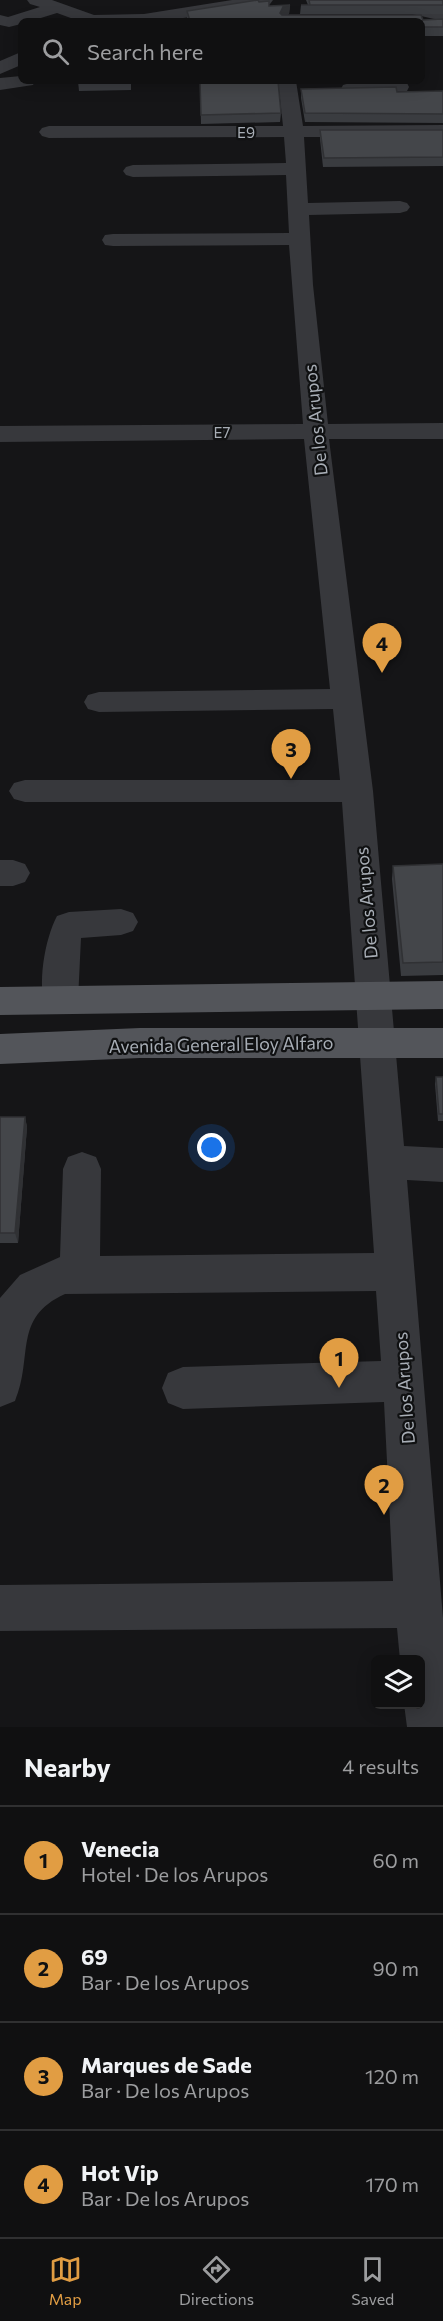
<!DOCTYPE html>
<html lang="en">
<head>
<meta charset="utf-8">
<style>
  :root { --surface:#101011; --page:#1e1e1f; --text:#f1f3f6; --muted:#9c9d9f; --line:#303031; --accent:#e19d43 }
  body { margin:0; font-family:Commissioner,sans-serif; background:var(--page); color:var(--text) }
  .controls { position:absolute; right:18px; bottom:18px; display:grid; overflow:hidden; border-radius:9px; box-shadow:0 3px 15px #0003 }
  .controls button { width:54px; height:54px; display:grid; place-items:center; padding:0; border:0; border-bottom:2px solid var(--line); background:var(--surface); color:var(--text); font:30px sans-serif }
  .you { position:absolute; left:212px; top:1148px; width:21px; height:21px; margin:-15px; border:4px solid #fff; border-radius:50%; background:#1a73e8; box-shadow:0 0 0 9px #1a73e833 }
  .badge { display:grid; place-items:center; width:39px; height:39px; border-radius:50%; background:var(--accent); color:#111; font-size:20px; font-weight:700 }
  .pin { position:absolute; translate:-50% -50px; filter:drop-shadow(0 2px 3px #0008) }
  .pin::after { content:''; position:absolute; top:32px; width:21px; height:18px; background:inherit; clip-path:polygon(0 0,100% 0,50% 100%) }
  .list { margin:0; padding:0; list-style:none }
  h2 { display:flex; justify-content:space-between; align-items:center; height:78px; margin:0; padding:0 24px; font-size:26px }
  h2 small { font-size:20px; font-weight:400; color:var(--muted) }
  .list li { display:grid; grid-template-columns:39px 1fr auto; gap:18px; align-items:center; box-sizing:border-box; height:108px; padding:0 24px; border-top:2px solid var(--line) }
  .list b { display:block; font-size:22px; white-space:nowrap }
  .list p { margin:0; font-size:20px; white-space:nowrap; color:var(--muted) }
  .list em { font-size:20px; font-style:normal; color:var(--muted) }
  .icon { flex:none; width:33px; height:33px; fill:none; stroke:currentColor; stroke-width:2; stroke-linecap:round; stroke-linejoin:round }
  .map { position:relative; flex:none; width:443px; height:1727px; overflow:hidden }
  .search { position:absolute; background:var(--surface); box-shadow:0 3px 15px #0003; left:18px; right:18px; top:18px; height:66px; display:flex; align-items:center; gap:15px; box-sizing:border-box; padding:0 21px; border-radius:9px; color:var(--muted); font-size:22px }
  .sheet { height:510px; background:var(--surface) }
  nav { display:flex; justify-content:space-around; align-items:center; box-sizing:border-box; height:84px; border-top:2px solid var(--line); background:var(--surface); font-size:16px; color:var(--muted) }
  nav a { display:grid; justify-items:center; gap:3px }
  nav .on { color:var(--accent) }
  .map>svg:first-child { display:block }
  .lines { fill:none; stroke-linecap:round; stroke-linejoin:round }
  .minor { fill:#37383c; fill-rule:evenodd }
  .major { fill:#53555a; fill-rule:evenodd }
  .wall { fill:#3a3c40 }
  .shaded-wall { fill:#303134 }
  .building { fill:#44464a; stroke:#303134; stroke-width:1.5 }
  .labels { text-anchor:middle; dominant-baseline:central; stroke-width:4.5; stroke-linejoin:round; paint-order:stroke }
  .far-street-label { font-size:15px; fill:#a8aeb6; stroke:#101112 }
  .street-label { font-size:18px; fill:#a8aeb6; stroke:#101112 }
</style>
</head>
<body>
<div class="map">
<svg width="443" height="1727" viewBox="0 0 443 1727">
  <rect width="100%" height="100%" fill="#151517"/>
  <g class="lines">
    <g class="minor">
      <path d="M 27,0 L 52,0 L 94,15 L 144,14 L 232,0 L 273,0 L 270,4 L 264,5 L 165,21 L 79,21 L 57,13 L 31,21 L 21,21 L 21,24 L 9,27 L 0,25 L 0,15 L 8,17 L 40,7 L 30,4 Z"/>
      <path d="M 365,0 C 393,0 417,2 443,10 L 443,21 L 368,4 Z"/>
      <path d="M 21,52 L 21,65 L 0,74 L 0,61 Z"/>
      <path d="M 21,76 L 21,81 L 35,81 L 33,85 L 0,90 L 0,78 Z"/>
      <path d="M 278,81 L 296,81 L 303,126 L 443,125 L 443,137 L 304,137 L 308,203 L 400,201 L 407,203 L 410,207 L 407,211 L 400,213 L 309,215 L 313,285 L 328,424 L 443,423 L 443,439 L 329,439 L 373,791 L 404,1146 L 443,1148 L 443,1182 L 407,1180 L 443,1618 L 443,1727 L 407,1727 L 404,1704 L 420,1704 L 420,1660 L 400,1660 L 397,1628 L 0,1631 L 0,1585 L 393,1581 L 384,1402 L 183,1409 L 168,1403 L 162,1388 L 168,1373 L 183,1367 L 381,1361 L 376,1291 L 65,1294 C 12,1318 34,1356 15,1401 L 0,1407 L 0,1298 L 20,1275 L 60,1257 L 63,1169 L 68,1157 L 82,1152 L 96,1157 L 101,1169 L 100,1256 L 374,1253 L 342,802 L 25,802 L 14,799 L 9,791 L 14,783 L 25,780 L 340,780 L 333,709 L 99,712 L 88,709 L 84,702 L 88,695 L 99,692 L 330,689 L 304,439 L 0,442 L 0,426 L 303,424 L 289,245 L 113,246 L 105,245 L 102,240 L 105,235 L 113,234 L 289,233 L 286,175 L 133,177 L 126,175 L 123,171 L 126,167 L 133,165 L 286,163 L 284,137 L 49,138 L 42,136 L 39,132 L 42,128 L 49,126 L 283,126 Z"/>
      <path d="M 400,81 L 407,83 L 409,87 L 407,91 L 350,95 L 343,93 L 341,89 L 343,85 L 350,83 Z"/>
      <path d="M 0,860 L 13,860 L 25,864 L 30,873 L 25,882 L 13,886 L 0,886 Z"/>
      <path d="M 121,909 L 133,913 L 138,922 L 133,931 L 121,935 L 81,938 L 78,1000 L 73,1010 L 60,1014 L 47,1010 C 36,988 45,938 57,916 L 69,912 Z"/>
    </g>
    <g class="major">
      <path d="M 443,981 L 443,1009 L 0,1015 L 0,987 Z"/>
      <path d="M 140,1028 L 443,1028 L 443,1058 L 140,1058 L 0,1064 L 0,1034 Z"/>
    </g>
  </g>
  <g class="wall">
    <path d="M 306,0 L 443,0 L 443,14 L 300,14 L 301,5 L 308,5 Z"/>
    <path d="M 259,2 L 269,6 L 290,5 L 289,14 L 287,15 L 423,20 L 443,19 L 443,36 L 422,36 L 422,21 L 187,21 L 187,11 Z"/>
    <path d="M 78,81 L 131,81 L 131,90 L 79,91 Z"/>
    <path d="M 200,81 L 281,113 L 280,122 L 201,124 Z"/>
    <path d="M 301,89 L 397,92 L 443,91 L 443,123 L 305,122 L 301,98 Z"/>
    <path d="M 320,130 L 443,130 L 443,166 L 323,167 L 320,139 Z"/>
    <path d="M 443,864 L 443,975 L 401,976 L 392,879 L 393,866 Z"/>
    <path d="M 436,1077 L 443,1077 L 443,1121 L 438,1121 L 435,1084 Z"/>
    <path d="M 0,1117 L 25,1117 L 27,1127 L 18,1243 L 0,1243 Z"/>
  </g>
  <g class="shaded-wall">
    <path d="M 290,5 L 289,14 L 283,16 L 280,13 L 283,7 Z"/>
    <path d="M 25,1117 L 27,1127 L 18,1243 L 15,1233 Z"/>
  </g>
  <g class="building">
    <path d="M 258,0 L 259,2 L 269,1 L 269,6 L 290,5 L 283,7 L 280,13 L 282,15 L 421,15 L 423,20 L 443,19 L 443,27 L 422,27 L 422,21 L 190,21 L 187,11 Z"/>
    <path d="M 309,0 L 443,0 L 443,5 L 301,5 L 310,5 Z"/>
    <path d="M 200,81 L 278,81 L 281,113 L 201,115 Z"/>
    <path d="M 396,87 L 397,92 L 443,91 L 443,114 L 305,113 L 301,89 Z"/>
    <path d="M 320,130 L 443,130 L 443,157 L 324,158 Z"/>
    <path d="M 443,864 L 443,962 L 403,963 L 393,866 Z"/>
    <path d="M 436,1077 L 443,1077 L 443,1114 L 439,1114 Z"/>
    <path d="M 0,1117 L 25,1117 L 15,1233 L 0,1233 Z"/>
  </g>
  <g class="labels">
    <g class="far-street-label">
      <text x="246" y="132">E9</text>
      <text x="222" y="432">E7</text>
    </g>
    <g class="street-label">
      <text transform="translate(315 420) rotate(-96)">De los Arupos</text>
      <text transform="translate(366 903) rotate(-95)">De los Arupos</text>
      <text transform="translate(221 1044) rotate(-1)">Avenida General Eloy Alfaro</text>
      <text transform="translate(404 1388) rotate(-94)">De los Arupos</text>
    </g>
  </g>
</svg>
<div class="controls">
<button><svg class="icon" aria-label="layers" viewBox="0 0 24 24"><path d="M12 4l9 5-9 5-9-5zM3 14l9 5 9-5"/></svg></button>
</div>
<div class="you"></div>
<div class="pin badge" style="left:339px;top:1388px">1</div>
<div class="pin badge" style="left:384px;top:1515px">2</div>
<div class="pin badge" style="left:291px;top:779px">3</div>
<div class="pin badge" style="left:382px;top:673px">4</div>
<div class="search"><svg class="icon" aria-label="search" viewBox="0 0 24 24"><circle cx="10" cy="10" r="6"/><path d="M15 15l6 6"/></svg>Search here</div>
</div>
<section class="sheet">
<h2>Nearby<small>4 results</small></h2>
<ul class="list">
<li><span class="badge">1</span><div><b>Venecia</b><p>Hotel · De los Arupos</p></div><em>60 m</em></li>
<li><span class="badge">2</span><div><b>69</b><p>Bar · De los Arupos</p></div><em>90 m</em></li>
<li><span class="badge">3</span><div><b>Marques de Sade</b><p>Bar · De los Arupos</p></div><em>120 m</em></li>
<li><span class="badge">4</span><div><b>Hot Vip</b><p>Bar · De los Arupos</p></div><em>170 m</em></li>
</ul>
</section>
<nav>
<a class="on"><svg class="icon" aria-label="map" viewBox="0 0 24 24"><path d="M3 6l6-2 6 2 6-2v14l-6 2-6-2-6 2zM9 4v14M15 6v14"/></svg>Map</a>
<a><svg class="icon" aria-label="directions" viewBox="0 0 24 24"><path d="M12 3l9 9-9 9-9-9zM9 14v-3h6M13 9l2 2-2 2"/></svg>Directions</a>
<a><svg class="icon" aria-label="saved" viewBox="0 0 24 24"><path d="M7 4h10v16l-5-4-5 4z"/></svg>Saved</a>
</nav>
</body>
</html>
